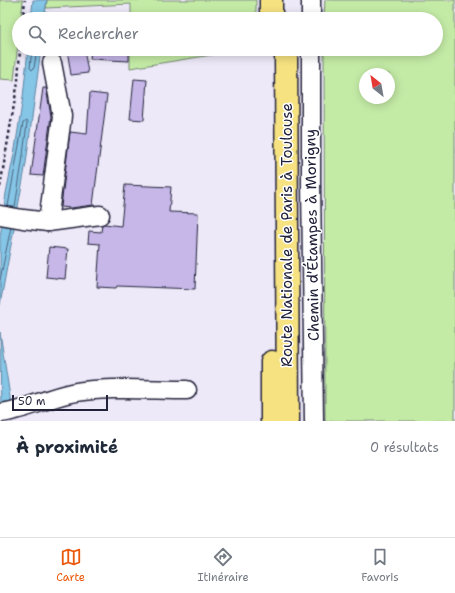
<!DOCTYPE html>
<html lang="fr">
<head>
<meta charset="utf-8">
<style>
  :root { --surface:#fff; --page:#f6f6f7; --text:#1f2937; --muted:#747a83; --line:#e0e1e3; --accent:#ea580c }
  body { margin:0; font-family:"Shantell Sans",sans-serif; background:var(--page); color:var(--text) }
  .compass { position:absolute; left:359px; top:68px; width:36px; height:36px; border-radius:50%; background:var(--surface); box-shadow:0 2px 10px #0003; rotate:329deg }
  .scale { position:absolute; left:12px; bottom:10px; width:96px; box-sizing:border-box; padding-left:4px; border:2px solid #22223b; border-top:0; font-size:11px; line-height:14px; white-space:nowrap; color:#22223b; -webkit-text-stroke:3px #fff; paint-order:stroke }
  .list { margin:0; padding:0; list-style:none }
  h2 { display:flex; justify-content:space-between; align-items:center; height:52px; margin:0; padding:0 16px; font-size:17px }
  h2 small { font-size:13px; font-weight:400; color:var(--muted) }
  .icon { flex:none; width:22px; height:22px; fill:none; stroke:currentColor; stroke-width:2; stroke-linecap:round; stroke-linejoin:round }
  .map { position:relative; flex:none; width:455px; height:421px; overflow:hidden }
  .search { position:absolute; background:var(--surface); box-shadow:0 2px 10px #0003; left:12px; right:12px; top:12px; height:44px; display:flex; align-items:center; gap:10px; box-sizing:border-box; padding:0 14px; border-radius:22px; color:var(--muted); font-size:15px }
  .sheet { height:116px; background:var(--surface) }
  nav { display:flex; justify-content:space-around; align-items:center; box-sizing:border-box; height:56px; border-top:1px solid var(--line); background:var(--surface); font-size:11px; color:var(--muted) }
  nav a { display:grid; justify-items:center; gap:2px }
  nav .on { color:var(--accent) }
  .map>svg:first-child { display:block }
  .green { fill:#c4eba6; stroke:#738670; fill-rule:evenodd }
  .water { fill:#85c5e6; stroke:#5d84a2 }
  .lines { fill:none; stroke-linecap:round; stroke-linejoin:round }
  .shore { stroke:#4a637f; stroke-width:1 }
  .building { fill:#c6b7e8; stroke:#22223b }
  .minor-casing { stroke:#22223b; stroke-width:21 }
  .major-casing { stroke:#22223b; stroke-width:25 }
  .path { stroke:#22223b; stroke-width:2.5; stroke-dasharray:3 3; stroke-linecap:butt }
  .minor { stroke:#fff; stroke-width:18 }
  .major { stroke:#f6e281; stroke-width:22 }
  .labels { text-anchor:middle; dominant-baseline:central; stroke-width:3; stroke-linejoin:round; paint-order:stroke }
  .street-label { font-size:15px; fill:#22223b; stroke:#fff }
</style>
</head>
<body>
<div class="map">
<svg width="455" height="421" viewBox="0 0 455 421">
  <rect width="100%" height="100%" fill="#eee9f8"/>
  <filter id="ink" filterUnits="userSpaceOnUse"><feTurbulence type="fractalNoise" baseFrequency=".025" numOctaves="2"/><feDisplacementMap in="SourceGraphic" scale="8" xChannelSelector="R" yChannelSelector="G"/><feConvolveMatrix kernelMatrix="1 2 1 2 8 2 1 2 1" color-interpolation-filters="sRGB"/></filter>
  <g filter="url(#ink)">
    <g class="green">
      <path d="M 0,0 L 23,0 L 21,19 L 19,19 L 19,33 L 14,80 L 0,79 Z"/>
      <path d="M 47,0 L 256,0 L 256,19 L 131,19 L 131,4 L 46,8 Z"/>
      <path d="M 325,0 L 455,0 L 455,421 L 325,421 L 324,49 L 436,49 L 436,19 L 324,19 ZM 365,74 L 389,74 L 389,98 L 365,98 Z"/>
      <path d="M 130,49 L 249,49 L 130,68 Z"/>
    </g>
    <g class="water">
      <path d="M 33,0 L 47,0 L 44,19 L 31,19 Z"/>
      <path d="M 28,49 L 41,49 L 26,163 L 0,305 L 0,237 L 6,193 L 15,149 L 23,97 Z"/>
      <path d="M 0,332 C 4,362 10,391 13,421 L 1,421 Z"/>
    </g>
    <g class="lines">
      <g class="shore">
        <path d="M 32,49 L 30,68 L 32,70 L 34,68 L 37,49"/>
        <path d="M 8,206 L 23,123 L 26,121 L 27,123 L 22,163 L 15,207"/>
        <path d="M 0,280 L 11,227"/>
      </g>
    </g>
    <g class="building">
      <path d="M 67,49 L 84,49 L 88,73 L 71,75 Z"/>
      <path d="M 108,49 L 118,49 L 118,51 L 129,51 L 129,61 L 90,59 L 91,50 L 108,51 Z"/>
      <path d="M 134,79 L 147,80 L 144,120 L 130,119 Z"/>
      <path d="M 43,88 L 46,88 L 51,116 L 43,176 L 31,175 Z"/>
      <path d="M 90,93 L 107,95 L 93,205 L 71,208 L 61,207 L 70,132 L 87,134 Z"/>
      <path d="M 125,185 L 171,187 L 169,212 L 198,213 L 195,289 L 117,286 L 116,288 L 97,287 L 100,244 L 88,243 L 89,231 L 101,232 L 102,225 L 104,224 L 121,226 Z"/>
      <path d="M 49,247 L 68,249 L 65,279 L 46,277 Z"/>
    </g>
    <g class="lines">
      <defs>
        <g id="minor">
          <path d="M 311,19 L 311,0"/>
          <path d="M 311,49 L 311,181 L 314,421"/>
          <path d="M 0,215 L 23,219 L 48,222 L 100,215"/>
          <path d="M 48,222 L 62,116 L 52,63"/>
          <path d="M 0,413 C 25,410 47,398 71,393 C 106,386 151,390 187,390"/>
        </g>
        <g id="major">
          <path d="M 271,0 L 271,19"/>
          <path d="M 286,49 L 288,421"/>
          <path d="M 272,362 L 272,421"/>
        </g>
      </defs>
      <use href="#minor" class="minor-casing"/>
      <use href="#major" class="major-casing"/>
      <g class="path">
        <path d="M 23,19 L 25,0"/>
        <path d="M 0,187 L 18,81 L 20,49"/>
      </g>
      <use href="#minor" class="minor"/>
      <use href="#major" class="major"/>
    </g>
  </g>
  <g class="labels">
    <g class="street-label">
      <text transform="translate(287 235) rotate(-90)">Route Nationale de Paris à Toulouse</text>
      <text transform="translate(312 235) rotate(-91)">Chemin d'Étampes à Morigny</text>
    </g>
  </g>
</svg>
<svg class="compass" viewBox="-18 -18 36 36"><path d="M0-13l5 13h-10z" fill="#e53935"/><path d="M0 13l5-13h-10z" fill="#747a83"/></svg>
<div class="scale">50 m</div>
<div class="search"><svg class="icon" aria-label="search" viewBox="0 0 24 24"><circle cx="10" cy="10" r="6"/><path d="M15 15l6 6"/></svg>Rechercher</div>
</div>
<section class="sheet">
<h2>À proximité<small>0 résultats</small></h2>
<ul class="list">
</ul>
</section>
<nav>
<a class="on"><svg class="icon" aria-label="map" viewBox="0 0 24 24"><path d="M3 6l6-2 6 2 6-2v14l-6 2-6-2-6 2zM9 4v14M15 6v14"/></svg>Carte</a>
<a><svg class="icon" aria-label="directions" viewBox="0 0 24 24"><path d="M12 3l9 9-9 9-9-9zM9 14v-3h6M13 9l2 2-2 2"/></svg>Itinéraire</a>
<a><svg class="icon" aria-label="saved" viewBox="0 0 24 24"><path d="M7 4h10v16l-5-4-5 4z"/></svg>Favoris</a>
</nav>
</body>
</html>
